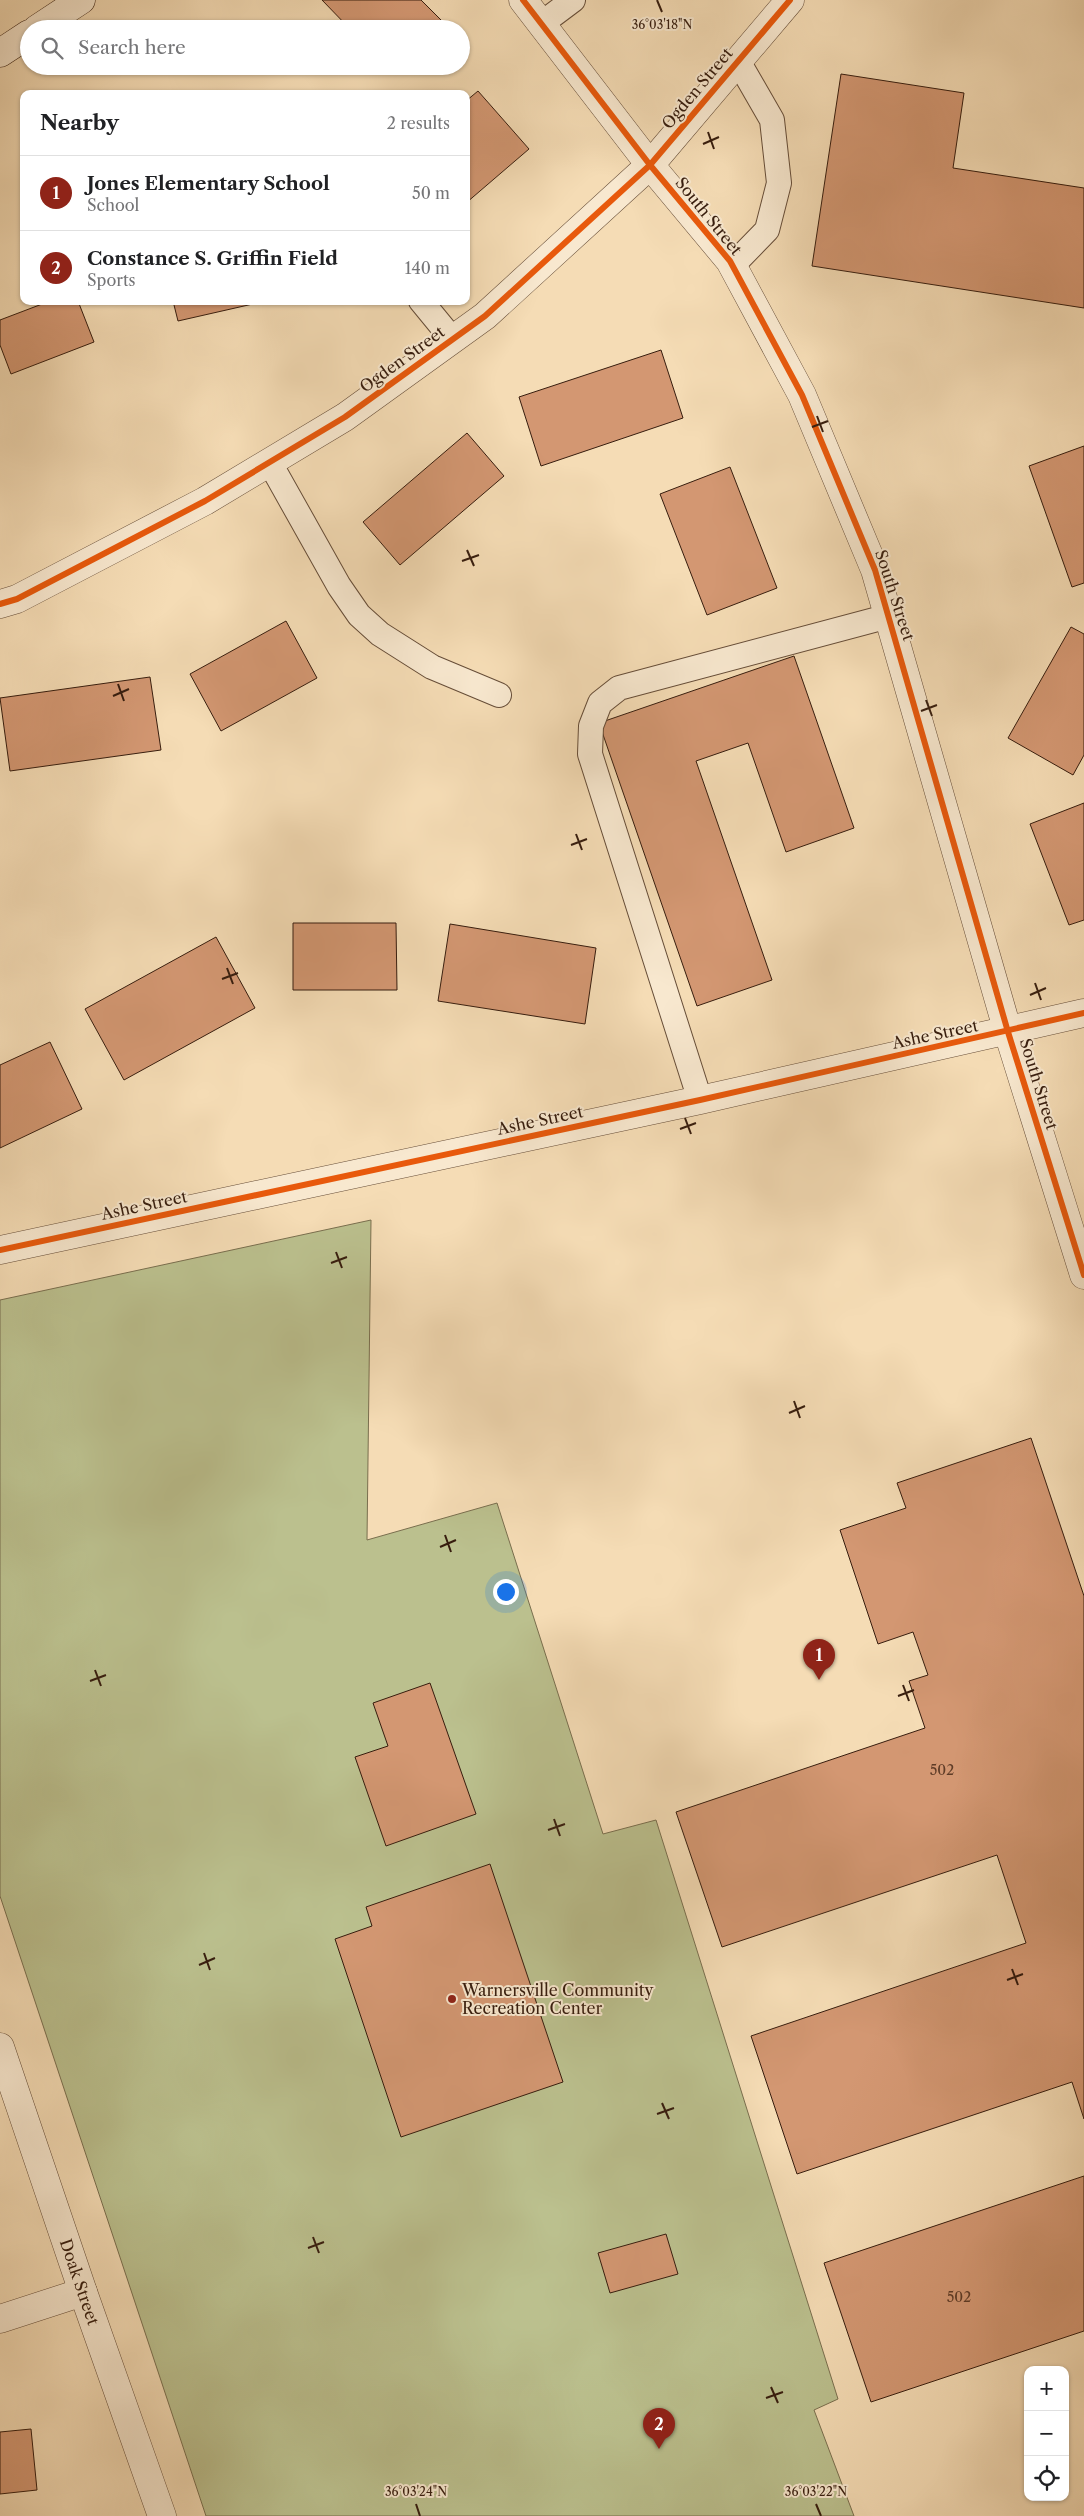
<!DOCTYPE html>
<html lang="en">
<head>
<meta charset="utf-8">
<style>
  :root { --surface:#fff; --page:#f2f2f2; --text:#202124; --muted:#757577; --line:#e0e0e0; --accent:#8f2418 }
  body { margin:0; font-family:"Libre Caslon Text",serif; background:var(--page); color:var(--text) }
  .controls { position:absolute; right:15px; bottom:15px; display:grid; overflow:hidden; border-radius:10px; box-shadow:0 1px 4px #0004 }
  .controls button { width:45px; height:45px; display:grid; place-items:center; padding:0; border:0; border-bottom:1px solid var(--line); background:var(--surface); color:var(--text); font:25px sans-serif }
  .you { position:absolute; left:505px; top:1591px; width:18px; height:18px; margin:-12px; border:4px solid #fff; border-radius:50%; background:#1a73e8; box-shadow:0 0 0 8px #1a73e833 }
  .badge { display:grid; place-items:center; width:32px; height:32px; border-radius:50%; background:var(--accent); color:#fff; font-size:16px; font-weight:700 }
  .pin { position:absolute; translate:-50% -41px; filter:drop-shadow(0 1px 2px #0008) }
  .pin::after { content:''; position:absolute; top:26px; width:18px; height:15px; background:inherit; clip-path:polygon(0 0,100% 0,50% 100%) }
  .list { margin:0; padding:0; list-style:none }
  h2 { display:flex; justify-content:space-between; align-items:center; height:65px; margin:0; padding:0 20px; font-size:21px }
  h2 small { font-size:16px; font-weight:400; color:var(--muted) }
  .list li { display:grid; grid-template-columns:32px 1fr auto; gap:15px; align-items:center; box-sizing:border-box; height:75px; padding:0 20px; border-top:1px solid var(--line) }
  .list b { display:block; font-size:19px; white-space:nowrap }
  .list p { margin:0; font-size:16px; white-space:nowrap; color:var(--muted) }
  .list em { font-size:16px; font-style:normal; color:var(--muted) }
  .icon { flex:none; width:28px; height:28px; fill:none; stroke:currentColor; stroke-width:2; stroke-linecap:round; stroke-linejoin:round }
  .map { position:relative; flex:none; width:1084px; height:2516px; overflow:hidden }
  .search { position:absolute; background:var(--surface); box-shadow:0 1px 4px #0004; left:20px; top:20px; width:450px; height:55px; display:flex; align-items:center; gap:12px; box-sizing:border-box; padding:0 18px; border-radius:28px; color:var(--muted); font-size:19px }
  .panel { position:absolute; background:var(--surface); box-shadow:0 1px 4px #0004; left:20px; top:90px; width:450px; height:215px; border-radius:10px }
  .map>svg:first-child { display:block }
  .green { fill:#bbc08e; stroke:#796e4e }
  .building { fill:#d39772; stroke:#371d0e }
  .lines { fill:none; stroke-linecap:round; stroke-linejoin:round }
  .service-casing { stroke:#664d38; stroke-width:26 }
  .minor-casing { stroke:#664d38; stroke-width:29 }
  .secondary-casing { stroke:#371d0e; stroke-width:29 }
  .service { stroke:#f8e8cf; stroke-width:24 }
  .minor { stroke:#f8e8cf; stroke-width:28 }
  .secondary { stroke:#f8e8cf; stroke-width:28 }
  .cycleway-casing { stroke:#f8e8cf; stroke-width:9 }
  .cycleway { stroke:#e8590c; stroke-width:6 }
  .ticks { fill:none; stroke:#371d0e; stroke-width:2 }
  .poi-dot { fill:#8f2418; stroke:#f8e8cf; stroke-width:2 }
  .labels { text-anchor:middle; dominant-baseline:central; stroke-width:4; stroke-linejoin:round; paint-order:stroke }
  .number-label { font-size:14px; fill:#5e3c27 }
  .street-label { font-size:16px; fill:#371d0e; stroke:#f8e8cf }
  .poi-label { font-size:16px; fill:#371d0e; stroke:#f8e8cf; text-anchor:start }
  .ticks-label { font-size:12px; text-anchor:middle; fill:#371d0e; stroke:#f8e8cf; stroke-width:4; stroke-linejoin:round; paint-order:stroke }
</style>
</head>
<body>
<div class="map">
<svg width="1084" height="2516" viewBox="0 0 1084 2516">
  <rect width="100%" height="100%" fill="#f5dcb5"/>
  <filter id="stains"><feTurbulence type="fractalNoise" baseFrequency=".004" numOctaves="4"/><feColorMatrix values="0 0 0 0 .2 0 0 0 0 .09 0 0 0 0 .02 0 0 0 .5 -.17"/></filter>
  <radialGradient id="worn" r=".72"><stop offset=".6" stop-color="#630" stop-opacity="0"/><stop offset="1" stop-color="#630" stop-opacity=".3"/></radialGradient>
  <path class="green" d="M 371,1220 L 367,1540 L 497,1503 L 603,1834 L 656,1820 L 838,2399 L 814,2410 L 854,2516 L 206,2516 L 0,1896 L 0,1300 Z"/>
  <g class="building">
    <path d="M 322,0 L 421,0 L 443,22 L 436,29 L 350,29 Z"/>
    <path d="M 841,74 L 964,93 L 953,168 L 1084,188 L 1084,308 L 812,266 Z"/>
    <path d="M 478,91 L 529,149 L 466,203 L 466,101 Z"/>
    <path d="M 50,301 L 78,301 L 94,342 L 11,374 L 0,345 L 0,320 Z"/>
    <path d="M 173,301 L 266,301 L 178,321 Z"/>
    <path d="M 661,350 L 683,418 L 541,466 L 519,397 Z"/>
    <path d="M 467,433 L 504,476 L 400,565 L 363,522 Z"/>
    <path d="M 1084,446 L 1084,583 L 1072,587 L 1029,466 Z"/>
    <path d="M 730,467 L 777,588 L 707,615 L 660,494 Z"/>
    <path d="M 286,621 L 317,678 L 221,731 L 190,674 Z"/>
    <path d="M 1071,627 L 1084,634 L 1084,755 L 1073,775 L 1008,738 Z"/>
    <path d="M 794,656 L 854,828 L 786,852 L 748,743 L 696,761 L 772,980 L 697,1006 L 599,723 Z"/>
    <path d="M 150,677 L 161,750 L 10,771 L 0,698 Z"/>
    <path d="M 1084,803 L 1084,920 L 1069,925 L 1030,824 Z"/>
    <path d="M 293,923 L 396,923 L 397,990 L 293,990 Z"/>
    <path d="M 450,924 L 596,948 L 585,1024 L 438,1001 Z"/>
    <path d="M 216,937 L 255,1008 L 124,1080 L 85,1009 Z"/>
    <path d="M 50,1042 L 82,1109 L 0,1148 L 0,1065 Z"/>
    <path d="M 1031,1438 L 1084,1596 L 1084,2119 L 1072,2082 L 797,2174 L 751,2036 L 1026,1943 L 997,1855 L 722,1947 L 676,1812 L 925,1728 L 909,1681 L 928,1675 L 913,1632 L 878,1644 L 840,1530 L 906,1508 L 897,1483 Z"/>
    <path d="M 430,1683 L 476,1814 L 386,1846 L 355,1757 L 388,1746 L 373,1703 Z"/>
    <path d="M 490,1864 L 563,2082 L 401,2137 L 335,1939 L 372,1926 L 366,1907 Z"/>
    <path d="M 1084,2176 L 1084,2331 L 871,2402 L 824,2263 Z"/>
    <path d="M 666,2234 L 678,2274 L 610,2293 L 598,2253 Z"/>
    <path d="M 31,2429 L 37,2490 L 0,2494 L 0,2432 Z"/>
  </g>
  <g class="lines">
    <defs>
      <g id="service">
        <path d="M 541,24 L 573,0"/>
        <path d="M 732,266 L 767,230 L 779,183 L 772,120 L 738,61"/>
        <path d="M 421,301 L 453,340"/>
        <path d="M 270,463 L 339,586 L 359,615 L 380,634 L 432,667 L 499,695"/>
        <path d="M 700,1100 L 590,754 L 591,726 L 600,703 L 619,688 L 889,616"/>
      </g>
      <g id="minor">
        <path d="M 523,0 L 650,165 L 730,261 L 802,395 L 875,570 L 1008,1032 L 1084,1275"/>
        <path d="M 0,604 L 17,599 L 205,501 L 345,417 L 485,316 L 650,165 L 790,0"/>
        <path d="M 0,1250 L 700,1100 L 1084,1013"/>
        <path id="s1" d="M 0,2047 L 83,2292 L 162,2516"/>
        <path d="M 0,2319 L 83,2292"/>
      </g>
      <g id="secondary">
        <path d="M 37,29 L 81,0"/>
        <path d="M 0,53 L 29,34"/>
      </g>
    </defs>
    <use href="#service" class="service-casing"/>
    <use href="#minor" class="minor-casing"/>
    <use href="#secondary" class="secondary-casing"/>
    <use href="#service" class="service"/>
    <use href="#minor" class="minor"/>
    <use href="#secondary" class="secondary"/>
    <defs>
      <g id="cycleway">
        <path d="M 523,0 L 650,165 L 730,261 L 802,395 L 875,570 L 1008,1032 L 1084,1275"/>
        <path d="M 0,604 L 17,599 L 205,501 L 345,417 L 485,316 L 650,165 L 790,0"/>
        <path d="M 0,1250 L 700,1100 L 1084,1013"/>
      </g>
    </defs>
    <use href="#cycleway" class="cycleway-casing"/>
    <use href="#cycleway" class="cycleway"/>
  </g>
  <path class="ticks" d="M 657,0 L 662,12M 708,132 L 714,149M 703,144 L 719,137M 817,416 L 823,432M 812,427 L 828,421M 467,550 L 474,566M 462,561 L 479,555M 118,684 L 124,701M 113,696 L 129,689M 926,700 L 932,716M 921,711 L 937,705M 576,834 L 582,850M 571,845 L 587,839M 227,968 L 233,984M 222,979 L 238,973M 1035,983 L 1041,1000M 1030,995 L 1046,988M 685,1118 L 691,1134M 680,1129 L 696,1123M 336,1252 L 342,1268M 331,1263 L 347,1257M 794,1401 L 800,1418M 789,1413 L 805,1406M 445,1535 L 451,1552M 440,1547 L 456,1540M 95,1670 L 101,1686M 90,1681 L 106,1675M 903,1685 L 909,1701M 898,1696 L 914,1690M 554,1819 L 560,1836M 548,1830 L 565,1824M 204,1953 L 210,1970M 199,1965 L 215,1958M 1012,1969 L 1018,1985M 1007,1980 L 1023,1974M 662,2103 L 669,2119M 657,2114 L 674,2108M 313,2237 L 319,2253M 308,2248 L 324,2242M 771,2387 L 778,2403M 766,2398 L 783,2392M 416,2504 L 420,2516M 816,2504 L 821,2516"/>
  <circle class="poi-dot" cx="452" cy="1999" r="5"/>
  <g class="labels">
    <g class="number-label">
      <text x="942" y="1770">502</text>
      <text x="959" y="2297">502</text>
    </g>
    <g class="street-label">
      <text transform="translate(697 88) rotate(-50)">Ogden Street</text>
      <text transform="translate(709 216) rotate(51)">South Street</text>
      <text transform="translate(402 359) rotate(-36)">Ogden Street</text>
      <text transform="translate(895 595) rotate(72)">South Street</text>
      <text transform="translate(935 1034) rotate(-12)">Ashe Street</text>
      <text transform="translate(1039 1084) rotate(73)">South Street</text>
      <text transform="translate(540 1120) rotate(-12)">Ashe Street</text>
      <text transform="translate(144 1205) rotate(-12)">Ashe Street</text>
      <text stroke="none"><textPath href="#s1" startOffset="248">Doak Street</textPath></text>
    </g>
    <g class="poi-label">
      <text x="462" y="1990">Warnersville Community<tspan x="462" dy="18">Recreation Center</tspan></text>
    </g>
  </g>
  <g class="ticks-label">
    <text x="662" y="29">36°03'18"N</text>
    <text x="416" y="2496">36°03'24"N</text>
    <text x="816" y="2496">36°03'22"N</text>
  </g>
  <rect width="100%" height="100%" filter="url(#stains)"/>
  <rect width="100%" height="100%" fill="url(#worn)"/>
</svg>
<div class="controls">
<button>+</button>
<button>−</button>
<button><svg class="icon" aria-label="locate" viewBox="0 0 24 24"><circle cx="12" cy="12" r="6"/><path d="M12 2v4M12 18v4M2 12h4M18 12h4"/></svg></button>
</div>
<div class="you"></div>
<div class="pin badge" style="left:819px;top:1680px">1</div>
<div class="pin badge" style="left:659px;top:2449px">2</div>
<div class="search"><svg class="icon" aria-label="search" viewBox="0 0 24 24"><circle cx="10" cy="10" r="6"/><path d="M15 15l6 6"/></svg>Search here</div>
<section class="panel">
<h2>Nearby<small>2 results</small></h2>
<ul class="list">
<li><span class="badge">1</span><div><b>Jones Elementary School</b><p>School</p></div><em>50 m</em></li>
<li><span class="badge">2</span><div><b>Constance S. Griffin Field</b><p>Sports</p></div><em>140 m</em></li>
</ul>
</section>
</div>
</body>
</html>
